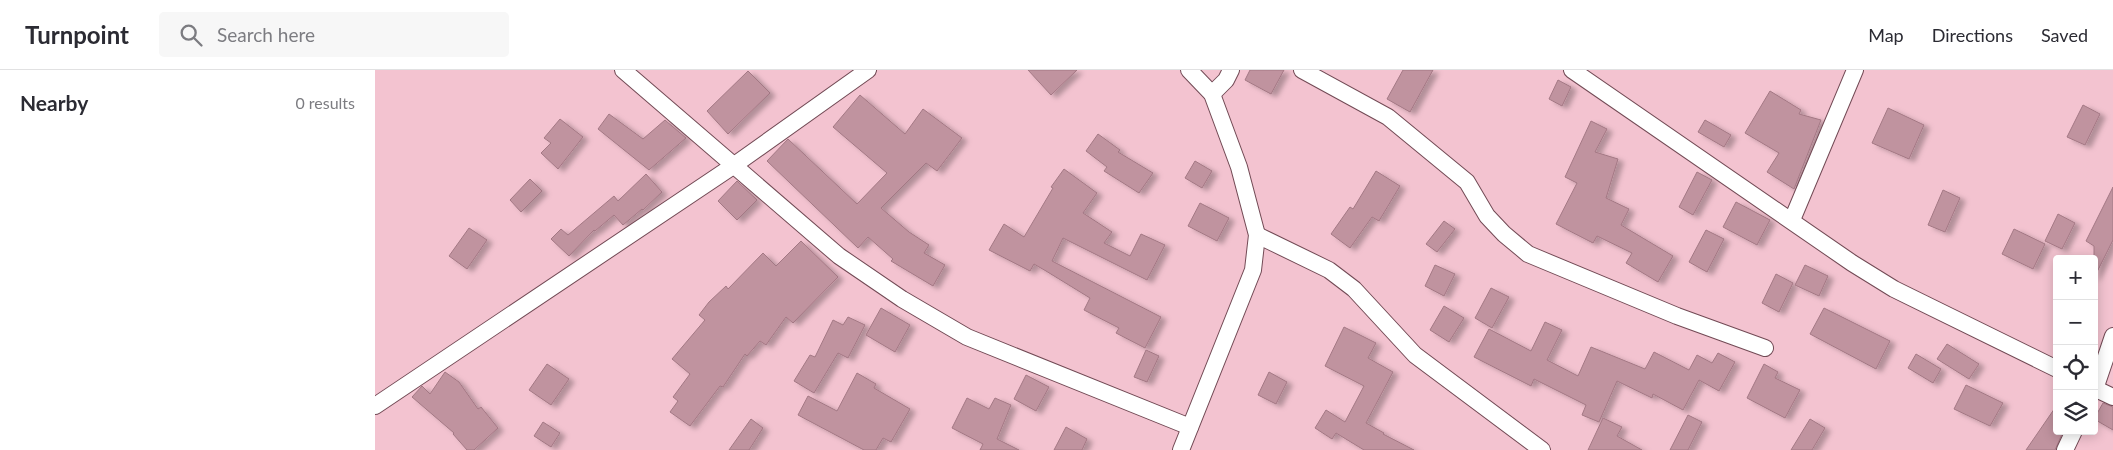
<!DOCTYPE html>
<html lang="en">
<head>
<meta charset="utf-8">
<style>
  :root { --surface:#fff; --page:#f7f7f7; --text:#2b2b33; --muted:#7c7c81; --line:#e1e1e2 }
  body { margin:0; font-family:Lato,sans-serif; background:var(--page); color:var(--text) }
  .controls { position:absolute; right:15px; bottom:15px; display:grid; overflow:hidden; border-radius:5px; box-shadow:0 2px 12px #0003 }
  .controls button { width:45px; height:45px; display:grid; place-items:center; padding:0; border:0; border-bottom:1px solid var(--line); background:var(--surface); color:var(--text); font:25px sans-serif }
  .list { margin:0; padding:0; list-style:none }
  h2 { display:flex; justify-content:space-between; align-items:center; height:65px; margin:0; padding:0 20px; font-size:21px }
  h2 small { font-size:16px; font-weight:400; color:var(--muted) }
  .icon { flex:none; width:28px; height:28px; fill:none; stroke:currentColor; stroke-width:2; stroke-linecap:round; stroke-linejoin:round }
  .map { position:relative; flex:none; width:1738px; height:380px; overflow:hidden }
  header { display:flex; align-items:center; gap:30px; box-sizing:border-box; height:70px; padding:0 25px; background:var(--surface); border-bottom:1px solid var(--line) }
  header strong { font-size:24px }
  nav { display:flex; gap:28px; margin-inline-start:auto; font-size:18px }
  .search { width:350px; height:45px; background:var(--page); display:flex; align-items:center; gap:12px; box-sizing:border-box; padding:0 18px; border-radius:5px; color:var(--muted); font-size:19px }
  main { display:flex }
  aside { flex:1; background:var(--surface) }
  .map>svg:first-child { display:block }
  .building { fill:#c0939f; stroke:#a37884; filter:url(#shadow) }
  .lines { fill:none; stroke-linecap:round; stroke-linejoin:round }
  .minor-casing { stroke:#724a55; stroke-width:18 }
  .minor { stroke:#fff; stroke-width:16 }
</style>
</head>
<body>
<header>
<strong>Turnpoint</strong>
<div class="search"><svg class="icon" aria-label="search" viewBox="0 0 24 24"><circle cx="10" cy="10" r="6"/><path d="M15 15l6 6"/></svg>Search here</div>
<nav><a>Map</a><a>Directions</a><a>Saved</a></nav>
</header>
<main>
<aside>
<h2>Nearby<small>0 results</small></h2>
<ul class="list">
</ul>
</aside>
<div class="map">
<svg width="1738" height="380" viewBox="0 0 1738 380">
  <defs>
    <filter id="shadow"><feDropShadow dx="5.5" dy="3" stdDeviation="2.5" flood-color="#0004"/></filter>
  </defs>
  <rect width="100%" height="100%" fill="#f3c3d0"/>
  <g class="building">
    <path d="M 653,0 L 702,0 L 676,25 Z"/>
    <path d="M 875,0 L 909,0 L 896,24 L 870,10 Z"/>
    <path d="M 1028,0 L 1058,0 L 1035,42 L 1012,29 Z"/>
    <path d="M 373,1 L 395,23 L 353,64 L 332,41 Z"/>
    <path d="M 1183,10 L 1196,17 L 1187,36 L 1174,29 Z"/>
    <path d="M 1395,21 L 1426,40 L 1424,44 L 1446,50 L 1419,119 L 1392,102 L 1404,83 L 1370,63 Z"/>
    <path d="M 485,25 L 530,64 L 548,39 L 587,68 L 562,101 L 551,93 L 506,138 L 534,162 L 554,175 L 549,183 L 570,195 L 558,216 L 516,191 L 518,189 L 493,167 L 483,178 L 392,91 L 413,69 L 482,134 L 512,103 L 458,57 Z"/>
    <path d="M 1708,35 L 1725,44 L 1710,75 L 1692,67 Z"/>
    <path d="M 1513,38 L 1549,55 L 1534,89 L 1497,73 Z"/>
    <path d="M 234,44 L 268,69 L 290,50 L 311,68 L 274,100 L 223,59 Z"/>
    <path d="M 185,49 L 208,67 L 183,99 L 166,83 L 176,73 L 169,68 Z"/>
    <path d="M 1330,50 L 1356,65 L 1349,77 L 1323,62 Z"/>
    <path d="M 1216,51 L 1232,59 L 1220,82 L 1243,89 L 1231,128 L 1254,139 L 1246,155 L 1298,186 L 1283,212 L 1251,193 L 1257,183 L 1222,166 L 1218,173 L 1181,154 L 1202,113 L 1190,107 Z"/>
    <path d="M 723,64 L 745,80 L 743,82 L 778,103 L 764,123 L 729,101 L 732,97 L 711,81 Z"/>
    <path d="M 820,91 L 837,101 L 827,118 L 810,108 Z"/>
    <path d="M 689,99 L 722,123 L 708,143 L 737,162 L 729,173 L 755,186 L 766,164 L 790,175 L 772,210 L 688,168 L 677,191 L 786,247 L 770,278 L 741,263 L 744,258 L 709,240 L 715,228 L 671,201 L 659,194 L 655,201 L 614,180 L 629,154 L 649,167 L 678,118 L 676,117 Z"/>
    <path d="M 1001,101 L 1025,116 L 1004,151 L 997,147 L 975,178 L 956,164 L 975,137 L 978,139 Z"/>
    <path d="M 1322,102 L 1337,110 L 1318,145 L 1304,137 Z"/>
    <path d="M 271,104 L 287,122 L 268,140 L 267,139 L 248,155 L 239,145 L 220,161 L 219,160 L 194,186 L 176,169 L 186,159 L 193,165 L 239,126 L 243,131 Z"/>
    <path d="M 155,109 L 167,121 L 146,142 L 135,130 Z"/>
    <path d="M 362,111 L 382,130 L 362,150 L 343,131 Z"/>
    <path d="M 1738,117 L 1738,170 L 1719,208 L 1719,176 L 1711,171 Z"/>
    <path d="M 1568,120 L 1585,128 L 1570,162 L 1553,155 Z"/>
    <path d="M 1361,132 L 1395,150 L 1382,175 L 1348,157 Z"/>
    <path d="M 825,133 L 854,148 L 842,171 L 813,156 Z"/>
    <path d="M 1683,144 L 1700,153 L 1687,179 L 1670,171 Z"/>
    <path d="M 1069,151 L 1080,159 L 1062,182 L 1051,174 Z"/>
    <path d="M 94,158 L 112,170 L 92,199 L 74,186 Z"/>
    <path d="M 1639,159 L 1670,174 L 1658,199 L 1627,184 Z"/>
    <path d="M 1331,160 L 1349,169 L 1332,202 L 1314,192 Z"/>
    <path d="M 426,171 L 463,207 L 418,253 L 411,247 L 391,275 L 385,271 L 372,286 L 370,284 L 348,317 L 345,316 L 315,356 L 295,342 L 303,331 L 298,327 L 315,304 L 297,289 L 330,250 L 324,245 L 334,232 L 351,216 L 353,219 L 388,183 L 401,196 Z"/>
    <path d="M 1060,195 L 1080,204 L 1069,226 L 1050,216 Z"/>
    <path d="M 1430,195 L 1453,206 L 1444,226 L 1420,215 Z"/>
    <path d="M 1401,204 L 1418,213 L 1404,242 L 1387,233 Z"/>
    <path d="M 1116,218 L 1134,227 L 1117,258 L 1100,248 Z"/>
    <path d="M 1069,236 L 1089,248 L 1074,272 L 1055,260 Z"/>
    <path d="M 506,238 L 535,255 L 520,282 L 491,265 Z"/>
    <path d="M 1449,238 L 1515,271 L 1501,299 L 1435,264 Z"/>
    <path d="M 473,247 L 490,255 L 473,288 L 463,283 L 439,323 L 419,311 L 435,285 L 440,287 L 458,250 L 468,255 Z"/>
    <path d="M 1170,252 L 1187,260 L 1172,290 L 1203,306 L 1216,277 L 1270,299 L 1279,282 L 1314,300 L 1322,285 L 1337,293 L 1343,283 L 1360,292 L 1344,321 L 1324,310 L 1308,340 L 1278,324 L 1277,328 L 1242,311 L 1224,352 L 1207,345 L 1211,335 L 1159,309 L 1156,316 L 1099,287 L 1114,259 L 1156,281 Z"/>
    <path d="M 969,257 L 1001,273 L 993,288 L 1018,302 L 991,353 L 1009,363 L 1008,364 L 1039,380 L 989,380 L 961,363 L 957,369 L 940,358 L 951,340 L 970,352 L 989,316 L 950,296 Z"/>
    <path d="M 1572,274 L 1604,294 L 1594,309 L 1562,289 Z"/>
    <path d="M 771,280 L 784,286 L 772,312 L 759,307 Z"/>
    <path d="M 1541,284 L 1566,299 L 1558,313 L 1533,298 Z"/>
    <path d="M 172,294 L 194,309 L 176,335 L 154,320 Z"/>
    <path d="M 1389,294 L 1403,302 L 1400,308 L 1425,320 L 1410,348 L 1372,328 Z"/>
    <path d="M 70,302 L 84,312 L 103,339 L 106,337 L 123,358 L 99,380 L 92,380 L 78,364 L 79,363 L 37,327 L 47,316 L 55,324 Z"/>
    <path d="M 894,302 L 912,312 L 901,334 L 883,325 Z"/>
    <path d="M 482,303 L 501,314 L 499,318 L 535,339 L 516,372 L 508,368 L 501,380 L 489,380 L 423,345 L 433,326 L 462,341 Z"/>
    <path d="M 651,305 L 674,317 L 661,341 L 639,329 Z"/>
    <path d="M 1591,315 L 1628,333 L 1615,356 L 1579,339 Z"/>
    <path d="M 592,328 L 614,339 L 620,328 L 636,335 L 622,369 L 644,380 L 605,380 L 608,374 L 577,358 Z"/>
    <path d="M 1728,333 L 1738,337 L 1738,360 L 1719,349 Z"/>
    <path d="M 1682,335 L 1682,361 L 1687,364 L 1680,380 L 1651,380 Z"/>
    <path d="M 1313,345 L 1327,352 L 1313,380 L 1295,380 Z"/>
    <path d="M 1228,348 L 1247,357 L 1242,366 L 1267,380 L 1213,380 Z"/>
    <path d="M 376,349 L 388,358 L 374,380 L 354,380 Z"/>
    <path d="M 1435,349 L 1450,358 L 1437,380 L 1416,380 Z"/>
    <path d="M 168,352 L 185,363 L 176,377 L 159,366 Z"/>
    <path d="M 691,357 L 712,369 L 707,380 L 679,380 Z"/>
  </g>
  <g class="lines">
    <defs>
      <g id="minor">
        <path d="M 248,0 L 464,186 L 527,229 L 592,267 L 815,357"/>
        <path d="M 927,0 L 1013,47 L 1092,112 L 1112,146 L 1129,164 L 1153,184 L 1302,246 L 1390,278"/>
        <path d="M 1197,0 L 1477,193 L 1519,219 L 1682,299"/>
        <path d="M 837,24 L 851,10 L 856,0"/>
        <path d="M 1417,150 L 1480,0"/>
        <path d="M 882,165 L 954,200 L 979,219 L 1040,285 L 1167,380"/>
        <path d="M 1719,318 L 1738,327"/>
        <path d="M 1719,322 L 1738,266"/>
        <path d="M 0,336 L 358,96 L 493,0"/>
        <path d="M 806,380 L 878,200 L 882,165 L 864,97 L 837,24 L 814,0"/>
        <path d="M 1690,380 L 1699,361"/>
      </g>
    </defs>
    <use href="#minor" class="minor-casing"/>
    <use href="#minor" class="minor"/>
  </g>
</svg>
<div class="controls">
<button>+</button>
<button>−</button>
<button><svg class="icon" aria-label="locate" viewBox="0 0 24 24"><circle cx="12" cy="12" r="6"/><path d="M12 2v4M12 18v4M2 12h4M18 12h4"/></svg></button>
<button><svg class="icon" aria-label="layers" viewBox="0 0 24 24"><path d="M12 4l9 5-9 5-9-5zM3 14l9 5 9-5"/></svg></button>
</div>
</div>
</main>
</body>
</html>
